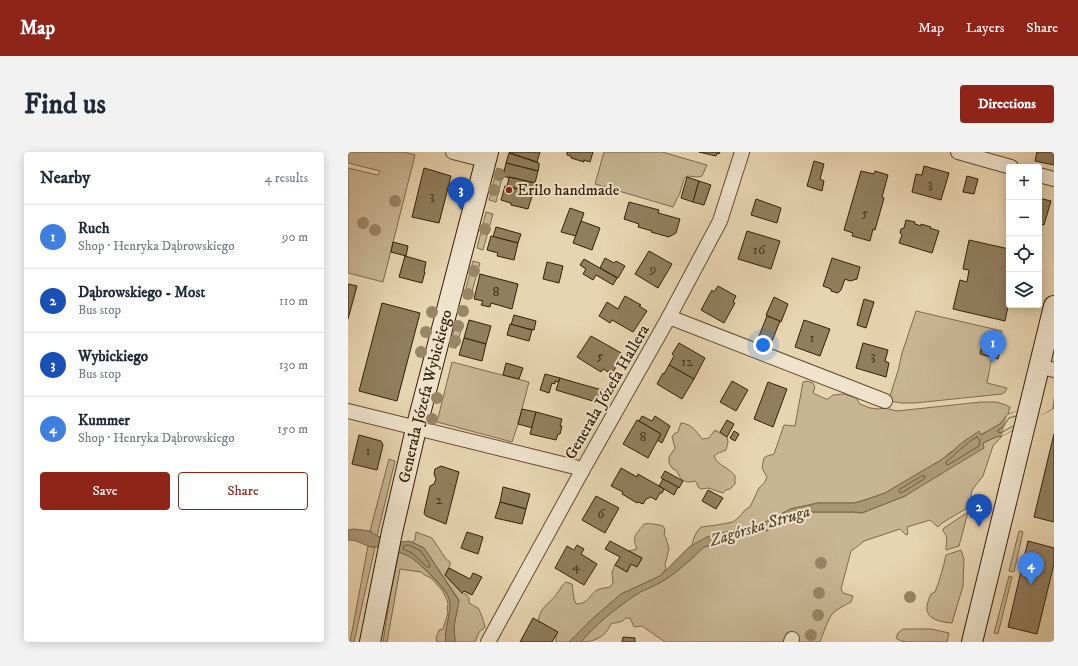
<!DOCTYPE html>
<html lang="en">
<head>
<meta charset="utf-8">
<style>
  :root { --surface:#fff; --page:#f2f2f3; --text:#1f2937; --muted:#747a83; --line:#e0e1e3; --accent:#8f2418 }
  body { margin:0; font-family:"IM FELL DW Pica",serif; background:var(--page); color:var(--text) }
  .controls { position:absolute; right:12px; top:12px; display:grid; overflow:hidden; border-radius:4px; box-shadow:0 2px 10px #0003 }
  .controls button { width:36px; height:36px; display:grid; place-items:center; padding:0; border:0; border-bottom:1px solid var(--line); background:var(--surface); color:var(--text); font:20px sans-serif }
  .you { position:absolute; left:415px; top:193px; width:14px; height:14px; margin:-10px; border:3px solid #fff; border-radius:50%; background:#1a73e8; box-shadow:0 0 0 6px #1a73e833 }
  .badge { display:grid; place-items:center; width:26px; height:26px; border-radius:50%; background:var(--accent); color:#fff; font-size:13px; font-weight:700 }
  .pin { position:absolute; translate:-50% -33px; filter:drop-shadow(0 1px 2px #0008) }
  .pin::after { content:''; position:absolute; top:21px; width:14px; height:12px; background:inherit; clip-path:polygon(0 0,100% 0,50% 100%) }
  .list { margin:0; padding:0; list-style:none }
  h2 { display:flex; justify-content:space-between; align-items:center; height:52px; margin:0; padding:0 16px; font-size:17px }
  h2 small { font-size:13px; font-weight:400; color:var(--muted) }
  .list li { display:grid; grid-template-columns:26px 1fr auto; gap:12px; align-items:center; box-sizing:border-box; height:64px; padding:0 16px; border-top:1px solid var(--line) }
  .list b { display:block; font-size:15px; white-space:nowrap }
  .list p { margin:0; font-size:13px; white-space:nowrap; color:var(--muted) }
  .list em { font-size:13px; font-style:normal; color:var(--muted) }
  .actions { display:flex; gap:8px; padding:12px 16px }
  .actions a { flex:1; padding:9px 0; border:1px solid var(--accent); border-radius:4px; text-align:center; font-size:14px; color:var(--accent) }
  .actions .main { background:var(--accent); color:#fff }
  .icon { flex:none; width:22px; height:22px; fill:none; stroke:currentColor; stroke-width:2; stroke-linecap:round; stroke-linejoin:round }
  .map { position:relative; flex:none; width:706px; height:490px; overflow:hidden; border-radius:4px }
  header { display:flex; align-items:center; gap:24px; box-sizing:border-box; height:56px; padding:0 20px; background:var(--accent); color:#fff }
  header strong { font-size:19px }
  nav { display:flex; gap:22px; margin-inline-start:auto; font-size:14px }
  .intro { display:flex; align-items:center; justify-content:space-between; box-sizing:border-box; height:96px; padding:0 24px }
  h1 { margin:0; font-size:28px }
  .button { padding:10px 18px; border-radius:4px; background:var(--accent); color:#fff; font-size:14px; font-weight:700 }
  main { display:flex; gap:24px; padding:0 24px }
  aside { flex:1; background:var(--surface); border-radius:4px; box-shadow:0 2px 10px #0003 }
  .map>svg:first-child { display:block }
  .green { fill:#c8b593; stroke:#7e6a4c }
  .water { fill:#aa9776; stroke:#7a6749 }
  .pier { fill:#e7d4b0 }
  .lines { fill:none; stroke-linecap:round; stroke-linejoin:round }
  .shore { stroke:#6e5c3e; stroke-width:1 }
  .building { fill:#917e5e; stroke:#332006 }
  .street-casing { stroke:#604d30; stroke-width:16 }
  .secondary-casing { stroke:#332006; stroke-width:22 }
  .street { stroke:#efe3cc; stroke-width:14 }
  .secondary { stroke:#efe3cc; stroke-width:20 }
  .tree { fill:#988566 }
  .poi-dot { fill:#8f2418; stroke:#efe3cc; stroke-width:1.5 }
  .labels { text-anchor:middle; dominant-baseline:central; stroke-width:4; stroke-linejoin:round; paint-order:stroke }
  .number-label { font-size:14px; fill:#4a381c }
  .poi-label { font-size:16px; fill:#332006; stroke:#efe3cc; text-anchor:start }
  .street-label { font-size:16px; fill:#332006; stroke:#efe3cc }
  .water-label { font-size:17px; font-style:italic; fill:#5d4a2d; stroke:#efe3cc }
</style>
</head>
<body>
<header>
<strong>Map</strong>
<nav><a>Map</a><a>Layers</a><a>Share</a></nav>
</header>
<div class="intro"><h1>Find us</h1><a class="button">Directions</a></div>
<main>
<aside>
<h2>Nearby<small>4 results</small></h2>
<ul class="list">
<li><span class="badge" style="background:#3f7fe0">1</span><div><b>Ruch</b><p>Shop · Henryka Dąbrowskiego</p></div><em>90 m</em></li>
<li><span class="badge" style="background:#1a4fb4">2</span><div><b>Dąbrowskiego - Most</b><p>Bus stop</p></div><em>110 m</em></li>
<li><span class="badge" style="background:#1a4fb4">3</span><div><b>Wybickiego</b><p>Bus stop</p></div><em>130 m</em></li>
<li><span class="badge" style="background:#3f7fe0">4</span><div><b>Kummer</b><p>Shop · Henryka Dąbrowskiego</p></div><em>150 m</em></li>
</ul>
<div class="actions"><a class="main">Save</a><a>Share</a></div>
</aside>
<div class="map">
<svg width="706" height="490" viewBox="0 0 706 490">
  <rect width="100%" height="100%" fill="#e7d4b0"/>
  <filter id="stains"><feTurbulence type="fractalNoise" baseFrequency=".005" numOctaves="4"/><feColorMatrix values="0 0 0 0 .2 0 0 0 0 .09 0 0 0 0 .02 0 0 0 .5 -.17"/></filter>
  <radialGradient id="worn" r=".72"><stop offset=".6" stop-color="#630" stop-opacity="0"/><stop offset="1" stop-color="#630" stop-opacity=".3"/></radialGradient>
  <g class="green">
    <path d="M 0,0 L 56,0 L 67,3 L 35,130 L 0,121 L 0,16 L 30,23 L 32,19 L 0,11 Z"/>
    <path d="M 256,0 L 314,0 L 359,13 L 354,24 L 350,25 L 339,24 L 336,27 L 332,41 L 325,55 L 247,32 Z"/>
    <path d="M 149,16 L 156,18 L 148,50 L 141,48 Z"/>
    <path d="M 138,60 L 145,62 L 135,98 L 129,96 Z"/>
    <path d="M 125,109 L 132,111 L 122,146 L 116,144 Z"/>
    <path d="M 568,159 L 654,179 L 652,187 L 637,183 L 632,201 L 644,205 L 639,231 L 659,236 L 657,240 L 654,242 L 567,251 L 553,251 L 542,249 L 541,247 L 550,219 L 554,201 Z"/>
    <path d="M 108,169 L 115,171 L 108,196 L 102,195 Z"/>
    <path d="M 104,210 L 181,230 L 170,272 L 164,290 L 89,270 Z"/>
    <path d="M 459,229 L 465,231 L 467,235 L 465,241 L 478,247 L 480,247 L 485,243 L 496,242 L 508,246 L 512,252 L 522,256 L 531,257 L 537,256 L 549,259 L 633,250 L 648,250 L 658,253 L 662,255 L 660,262 L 652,272 L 632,283 L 619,287 L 593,308 L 537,341 L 517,348 L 506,351 L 470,351 L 442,357 L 423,368 L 413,371 L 359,385 L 344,394 C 345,386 348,380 353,375 L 369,373 L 385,370 L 392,364 L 397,358 L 402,355 L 411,336 L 417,330 L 419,325 L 414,316 L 416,306 L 419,304 L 426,302 L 436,273 L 447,274 L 455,230 Z"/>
    <path d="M 333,271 C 344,272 348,279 354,287 L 361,286 L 367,278 L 379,285 L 380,290 L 378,298 C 374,300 369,301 366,304 C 371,315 381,315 387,324 L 387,332 L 382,337 L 378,338 L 375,341 L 360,336 L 353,337 L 350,335 L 349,331 L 347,329 C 337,332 332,328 329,319 L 324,316 L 321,311 L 321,305 L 327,296 L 324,285 L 326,282 L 330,280 L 331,276 Z"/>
    <path d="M 654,284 L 645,294 L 635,324 L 624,338 L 621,355 L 594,371 L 590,375 L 582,368 L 559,375 L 560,382 L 558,383 L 552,377 L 516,389 L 510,394 L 503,399 L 493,437 L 495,441 L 505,444 L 503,450 C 497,453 491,456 486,460 C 480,466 475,482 472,490 L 449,490 L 448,482 C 444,479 442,480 438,482 L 435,490 L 317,490 L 294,474 L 286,475 L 282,466 L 278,466 C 274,471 269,470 263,472 C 258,485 246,490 233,490 C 248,472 267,457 286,444 C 294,438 305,435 313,430 C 326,423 345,406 356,395 L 418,379 L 448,364 L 462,360 L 506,360 L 514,361 L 557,344 L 635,291 L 648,285 Z"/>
    <path d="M 41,307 L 47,309 L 29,384 L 22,379 Z"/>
    <path d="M 620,360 L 611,394 L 598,398 C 598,390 601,385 595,379 L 596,376 Z"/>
    <path d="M 296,372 C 302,371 308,372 315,374 L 317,377 L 316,383 L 318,386 L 321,397 L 318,409 L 317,412 L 318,417 L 312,424 L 273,442 L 244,467 L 221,490 L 208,490 L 208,483 L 209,480 L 190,469 C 194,451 202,453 210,440 C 214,435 212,435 218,430 L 224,432 L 226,447 L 228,452 C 242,451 240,444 249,438 C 253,436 258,436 262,435 L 265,431 L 264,420 L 267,413 L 279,420 L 283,412 L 289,415 L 294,406 L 281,399 L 289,397 C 283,385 289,381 296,372 Z"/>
    <path d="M 671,379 L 675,380 L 666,420 L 661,419 Z"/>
    <path d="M 68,380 L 84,386 L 98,407 L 102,410 L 102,413 L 97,423 L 114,441 C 120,442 122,446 121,451 C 124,453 127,454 130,456 C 132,458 136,471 137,475 L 131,480 L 127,490 L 107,490 L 106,474 L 111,448 L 76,396 L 64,390 L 67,388 Z"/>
    <path d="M 20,394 L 23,395 L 27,395 L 6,490 L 2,490 Z"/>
    <path d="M 613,398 L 616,407 L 615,434 L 604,471 C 600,471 596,470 592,469 C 576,465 577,455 583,442 L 587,440 C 592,428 595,416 598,403 Z"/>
    <path d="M 51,400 C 55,402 59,403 63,405 C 71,411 93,433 98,441 C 100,444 102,449 102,453 C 102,465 96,477 98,490 L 89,490 L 88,486 L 91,478 L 95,477 L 100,461 L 99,456 L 100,452 L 99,448 L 94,438 L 83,426 L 75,422 L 73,420 L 52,417 L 39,490 L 35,490 L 42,444 Z"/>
    <path d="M 661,424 L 664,425 L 650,482 L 646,481 Z"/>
    <path d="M 555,477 L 583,477 L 601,481 L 599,490 L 559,490 L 553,489 L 548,486 L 550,481 Z"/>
  </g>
  <g class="water">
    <path d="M 706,245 L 706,256 C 698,261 690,264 681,266 L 680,270 L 654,284 L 648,285 L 635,291 L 636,296 L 557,344 L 514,361 L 506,360 L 462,360 L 448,364 L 418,379 L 356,395 C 345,406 326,423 313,430 C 305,435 294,438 286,444 C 267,457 248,472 233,490 L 221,490 L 244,467 L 273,442 L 312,424 L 341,395 L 359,385 L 414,371 L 423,368 L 442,357 L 470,351 L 506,351 L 517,348 L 537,341 L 593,308 L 607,298 L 611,293 L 631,279 L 633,283 L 652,272 L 660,262 L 697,251 Z"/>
    <path d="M 6,377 L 22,379 L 29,384 L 53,390 L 61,389 L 76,396 L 111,449 L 106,474 L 107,490 L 98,490 C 96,478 102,466 102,454 C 102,450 101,445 99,442 C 95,434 70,409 62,405 C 52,399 39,397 27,395 C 19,396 10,387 0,388 L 0,378 Z"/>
  </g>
  <path class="pier" d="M 706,244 L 704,257 L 654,284 L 659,263 L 681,254 L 696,250 L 701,246 Z"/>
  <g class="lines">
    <g class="shore">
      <path d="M 665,274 L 653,281 L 650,280 L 650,278 L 655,275 L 661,266 L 668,264"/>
      <path d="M 629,285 L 632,288 L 631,294 L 600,313 L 598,312 L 598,310 C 608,302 617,291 629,285 Z"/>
      <path d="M 574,324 L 577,324 L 576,327 L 555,340 L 552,341 L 551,340 L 551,338 Z"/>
      <path d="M 61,393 L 73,399 L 82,413 L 82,415 L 79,415 L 64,401 L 55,397 L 56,394 Z"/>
    </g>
  </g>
  <g class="building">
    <path d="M 162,0 L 192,0 L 189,10 L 165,2 L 161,1 Z"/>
    <path d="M 219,0 L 245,0 L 242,10 L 236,8 L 236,10 L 223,6 L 223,4 L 219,3 Z"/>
    <path d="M 351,0 L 372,0 L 371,2 L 369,1 L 368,4 Z"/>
    <path d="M 689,0 L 706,0 L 706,13 L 687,9 Z"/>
    <path d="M 161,1 L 191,11 L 191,14 L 190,19 L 158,11 Z"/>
    <path d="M 466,9 L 476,12 L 472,27 L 476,29 L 474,39 L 459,34 Z"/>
    <path d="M 158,11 L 190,19 L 187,31 L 161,25 L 161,26 L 155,24 Z"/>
    <path d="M 576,14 L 601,21 L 593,48 L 564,40 L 568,22 L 574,23 Z"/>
    <path d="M 76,16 L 103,24 L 91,71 L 64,65 Z"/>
    <path d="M 513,19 L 526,22 L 527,19 L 540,23 L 534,45 L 536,46 L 527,78 L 525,77 L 522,89 L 504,84 L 505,81 L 496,78 Z"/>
    <path d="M 619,24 L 630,27 L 626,42 L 615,40 Z"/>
    <path d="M 339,25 L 351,29 L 345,50 L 333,46 Z"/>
    <path d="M 161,26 L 161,25 L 187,31 L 185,41 L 159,34 Z"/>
    <path d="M 351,29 L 363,33 L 356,53 L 345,50 Z"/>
    <path d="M 157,34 L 185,41 L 180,57 L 163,53 L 163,51 L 153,48 Z"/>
    <path d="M 691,46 L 703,49 L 696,73 L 691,72 Z"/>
    <path d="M 408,47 L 433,56 L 429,71 L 403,63 Z"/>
    <path d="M 281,50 L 311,58 L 310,61 L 332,67 L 328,81 L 321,85 L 303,80 L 304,79 L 290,75 L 291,72 L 276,67 Z"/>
    <path d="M 222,56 L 236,61 L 228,84 L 213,80 Z"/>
    <path d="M 558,68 L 567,70 L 567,72 L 573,74 L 573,72 L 583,75 L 582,76 L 591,79 L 584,101 L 551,91 L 554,83 L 552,81 L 553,77 L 556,76 Z"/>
    <path d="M 233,69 L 252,76 L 244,98 L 225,91 Z"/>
    <path d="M 148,75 L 173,82 L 170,91 L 145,85 Z"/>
    <path d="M 399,79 L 432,89 L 423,117 L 390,107 Z"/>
    <path d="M 143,84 L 170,91 L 166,108 L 149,104 L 150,101 L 139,98 Z"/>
    <path d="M 621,88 L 661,97 L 661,150 L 657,169 L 605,157 L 612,128 L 619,130 L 621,118 L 615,117 Z"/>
    <path d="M 45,90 L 60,94 L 58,104 L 43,100 Z"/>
    <path d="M 301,99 L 324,112 L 310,136 L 287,122 Z"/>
    <path d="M 57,104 L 78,110 L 76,120 L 77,120 L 74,131 L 51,125 Z"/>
    <path d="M 257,106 L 266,111 L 268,109 L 277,114 L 270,126 L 252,116 Z"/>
    <path d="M 484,106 L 512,115 L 509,127 L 502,129 L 497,127 L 493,138 L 490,141 L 483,139 L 483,137 L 475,134 Z"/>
    <path d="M 236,107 L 269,126 L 265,133 L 248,123 L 245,128 L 235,122 L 238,117 L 232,113 Z"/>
    <path d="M 199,110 L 215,114 L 211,131 L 195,127 Z"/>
    <path d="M 132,122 L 170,132 L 164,157 L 143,151 L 142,155 L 133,153 L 135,149 L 126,147 Z"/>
    <path d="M 0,132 L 9,134 L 0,167 Z"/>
    <path d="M 370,134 L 388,144 L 385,150 L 387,151 L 376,171 L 353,158 L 364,138 L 366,140 Z"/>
    <path d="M 277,144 L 293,153 L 291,154 L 299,159 L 285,180 L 264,168 L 262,171 L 251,164 L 259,150 L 270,157 Z"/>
    <path d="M 426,145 L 440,152 L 433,170 L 418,163 Z"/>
    <path d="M 516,147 L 526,150 L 518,176 L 509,173 Z"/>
    <path d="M 34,151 L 72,161 L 49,249 L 11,239 Z"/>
    <path d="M 166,163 L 188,169 L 186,178 L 163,173 Z"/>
    <path d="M 419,164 L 432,169 L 424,189 L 411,184 Z"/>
    <path d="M 121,168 L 143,174 L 138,192 L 116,186 Z"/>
    <path d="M 456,168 L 482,177 L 472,204 L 447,195 Z"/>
    <path d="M 162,172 L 184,178 L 181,189 L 159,183 Z"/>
    <path d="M 637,183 L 655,188 L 650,207 L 632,202 Z"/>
    <path d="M 243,184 L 275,202 L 264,222 L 255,217 L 253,220 L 229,205 Z"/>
    <path d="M 116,186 L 138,192 L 134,209 L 111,203 Z"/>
    <path d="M 331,191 L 357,206 L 346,227 L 321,213 L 326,204 L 324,202 Z"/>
    <path d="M 515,191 L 540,198 L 537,209 L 541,211 L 538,225 L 508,216 Z"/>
    <path d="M 158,211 L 175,216 L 171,227 L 155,223 Z"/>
    <path d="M 321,213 L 346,227 L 334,247 L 309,232 L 315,221 L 316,222 Z"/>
    <path d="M 197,222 L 212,226 L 210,230 L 207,229 L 207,232 L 204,231 L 201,241 L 192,238 Z"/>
    <path d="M 212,226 L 229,231 L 254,238 L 248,250 L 208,238 Z"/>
    <path d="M 384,229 L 400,238 L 388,259 L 372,250 Z"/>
    <path d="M 420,230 L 439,237 L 425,275 L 406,267 Z"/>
    <path d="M 174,257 L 188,260 L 185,276 L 170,272 Z"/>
    <path d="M 188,260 L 214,267 L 212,274 L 214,274 L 212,282 L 210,282 L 208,288 L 182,282 Z"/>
    <path d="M 294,264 L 304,269 L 307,264 L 322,274 L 314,291 L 309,288 L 313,282 L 291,269 Z"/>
    <path d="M 289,268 L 313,282 L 300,306 L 275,292 Z"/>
    <path d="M 379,268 L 386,272 L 379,285 L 372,280 Z"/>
    <path d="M 386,279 L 391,282 L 387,289 L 382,286 Z"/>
    <path d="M 706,282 L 706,370 L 686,365 Z"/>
    <path d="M 11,283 L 33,289 L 35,293 L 29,318 L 4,312 Z"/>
    <path d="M 93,314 L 111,320 L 98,372 L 78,364 L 76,361 L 82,334 L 86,332 L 88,327 L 86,322 L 87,317 Z"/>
    <path d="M 273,316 L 289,325 L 290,322 L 311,334 L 316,337 L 314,341 L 312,341 L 308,348 L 303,345 L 298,347 L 295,352 L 290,350 L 289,351 L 274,342 L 275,340 L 263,334 Z"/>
    <path d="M 317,319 L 335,329 L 331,336 L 313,326 Z"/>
    <path d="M 315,327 L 330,335 L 326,343 L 311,334 Z"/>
    <path d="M 155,335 L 182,342 L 178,357 L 152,350 Z"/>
    <path d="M 360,338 L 375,346 L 368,357 L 354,349 Z"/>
    <path d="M 248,344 L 271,356 L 257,381 L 234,368 Z"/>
    <path d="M 152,350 L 178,357 L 174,372 L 147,366 Z"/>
    <path d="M 119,380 L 135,385 L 130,402 L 113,396 Z"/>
    <path d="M 262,389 L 294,406 L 289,415 L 283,412 L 279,420 L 267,413 L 272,405 L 257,397 Z"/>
    <path d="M 680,389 L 706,396 L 706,412 L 689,482 L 660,475 Z"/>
    <path d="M 229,393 L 236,397 L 233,402 L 249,412 L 236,433 L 207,416 L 219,394 L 226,398 Z"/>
    <path d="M 101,416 L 122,427 L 125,421 L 134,425 L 124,443 L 116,439 L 114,441 L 97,423 Z"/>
    <path d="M 185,466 L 210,480 L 204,490 L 172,490 Z"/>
    <path d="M 275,485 L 287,486 L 287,490 L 274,490 Z"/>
  </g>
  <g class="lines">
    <defs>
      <g id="street">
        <path d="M 105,0 L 137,8"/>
        <path d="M 610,0 L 663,15"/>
        <path d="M 691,23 L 706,27"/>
        <path d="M 321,165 L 537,249"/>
        <path d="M 691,214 L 706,218"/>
        <path d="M 0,259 L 227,315 L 234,319"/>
        <path d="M 140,490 L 234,319 L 321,165 L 372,69 L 394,0"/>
        <path d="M 443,490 L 444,487"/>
      </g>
      <g id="secondary">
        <path id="s1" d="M 22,490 L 44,380 L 68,277 L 140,0"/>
        <path d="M 624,490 L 706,154"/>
      </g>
    </defs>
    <use href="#street" class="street-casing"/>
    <use href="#secondary" class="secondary-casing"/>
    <use href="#street" class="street"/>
    <use href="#secondary" class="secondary"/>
  </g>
  <g class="tree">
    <circle cx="151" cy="23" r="6"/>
    <circle cx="146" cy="38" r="6"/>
    <circle cx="47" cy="49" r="6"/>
    <circle cx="15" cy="71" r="6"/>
    <circle cx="137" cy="77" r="6"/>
    <circle cx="27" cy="78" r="6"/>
    <circle cx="126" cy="119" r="6"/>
    <circle cx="120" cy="142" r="6"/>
    <circle cx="115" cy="159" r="6"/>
    <circle cx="84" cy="160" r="6"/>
    <circle cx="110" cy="174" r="6"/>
    <circle cx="78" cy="180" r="6"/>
    <circle cx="107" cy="189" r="6"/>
    <circle cx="73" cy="200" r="6"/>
    <circle cx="89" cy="246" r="6"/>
    <circle cx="84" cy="267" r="6"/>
    <circle cx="473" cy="411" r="6"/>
    <circle cx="471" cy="441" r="6"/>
    <circle cx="562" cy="445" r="6"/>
    <circle cx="470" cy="463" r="6"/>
    <circle cx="463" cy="483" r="6"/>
  </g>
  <circle class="poi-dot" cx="161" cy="38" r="4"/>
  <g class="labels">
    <g class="number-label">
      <text x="582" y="32">3</text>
      <text x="84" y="44">3</text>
      <text x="517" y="61">5</text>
      <text x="411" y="98">16</text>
      <text x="305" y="117">9</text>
      <text x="148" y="140">8</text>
      <text x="464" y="186">1</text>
      <text x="252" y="204">5</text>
      <text x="525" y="204">3</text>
      <text x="339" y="210">12</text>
      <text x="295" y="285">8</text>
      <text x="20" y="299">1</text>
      <text x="91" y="348">2</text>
      <text x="253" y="362">6</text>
      <text x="228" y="414">4</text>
    </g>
    <g class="poi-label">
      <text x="169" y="38">Erilo handmade</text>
    </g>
    <g class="street-label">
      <text transform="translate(259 240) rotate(-60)">Generała Józefa Hallera</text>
      <text stroke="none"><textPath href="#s1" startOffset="252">Generała Józefa Wybickiego</textPath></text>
    </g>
    <g class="water-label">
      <text transform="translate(412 374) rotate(-17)">Zagórska Struga</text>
    </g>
  </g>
  <rect width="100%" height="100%" filter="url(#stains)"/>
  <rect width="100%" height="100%" fill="url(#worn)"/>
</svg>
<div class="controls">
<button>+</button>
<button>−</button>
<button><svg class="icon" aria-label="locate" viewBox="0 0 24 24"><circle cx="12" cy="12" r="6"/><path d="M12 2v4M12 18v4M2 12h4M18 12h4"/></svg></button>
<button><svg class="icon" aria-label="layers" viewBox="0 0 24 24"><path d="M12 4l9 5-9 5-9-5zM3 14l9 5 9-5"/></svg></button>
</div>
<div class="you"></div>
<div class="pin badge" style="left:645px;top:211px;background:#3f7fe0">1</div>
<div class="pin badge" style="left:631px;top:375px;background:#1a4fb4">2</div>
<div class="pin badge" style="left:113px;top:58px;background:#1a4fb4">3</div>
<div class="pin badge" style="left:683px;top:433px;background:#3f7fe0">4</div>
</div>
</main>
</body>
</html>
